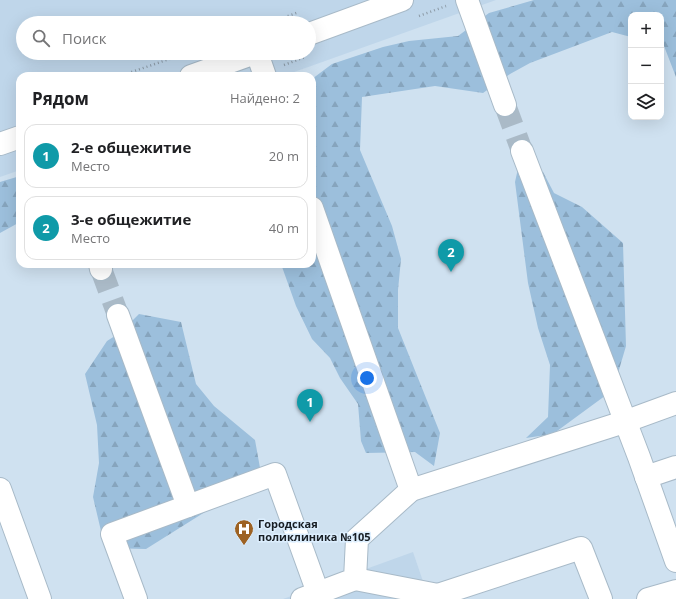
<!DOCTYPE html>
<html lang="ru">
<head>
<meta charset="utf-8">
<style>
  :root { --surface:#fff; --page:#f6f6f6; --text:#202124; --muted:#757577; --line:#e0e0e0; --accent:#9d6223 }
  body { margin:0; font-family:"Open Sans",sans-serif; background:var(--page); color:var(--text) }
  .controls { position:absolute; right:12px; top:12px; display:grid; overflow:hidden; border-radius:8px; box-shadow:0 4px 16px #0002 }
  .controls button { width:36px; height:36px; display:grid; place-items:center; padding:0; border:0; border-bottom:1px solid var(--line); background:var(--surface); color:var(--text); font:20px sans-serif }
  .you { position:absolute; left:367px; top:378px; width:14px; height:14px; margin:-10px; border:3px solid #fff; border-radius:50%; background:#1a73e8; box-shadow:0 0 0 6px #1a73e833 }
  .badge { display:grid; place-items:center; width:26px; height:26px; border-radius:50%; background:var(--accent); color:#fff; font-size:13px; font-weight:700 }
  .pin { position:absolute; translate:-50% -33px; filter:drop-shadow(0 1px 2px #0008) }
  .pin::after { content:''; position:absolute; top:21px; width:14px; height:12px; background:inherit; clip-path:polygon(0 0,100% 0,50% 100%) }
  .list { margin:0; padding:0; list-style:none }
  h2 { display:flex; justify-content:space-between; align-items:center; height:52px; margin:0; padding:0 16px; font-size:17px }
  h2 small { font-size:13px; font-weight:400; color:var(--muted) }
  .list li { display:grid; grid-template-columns:26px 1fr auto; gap:12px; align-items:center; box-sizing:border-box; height:64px; margin:0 8px 8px; padding:0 8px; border:1px solid var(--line); border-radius:12px }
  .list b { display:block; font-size:15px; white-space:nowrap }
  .list p { margin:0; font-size:13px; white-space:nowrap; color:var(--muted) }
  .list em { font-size:13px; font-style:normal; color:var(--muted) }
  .icon { flex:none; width:22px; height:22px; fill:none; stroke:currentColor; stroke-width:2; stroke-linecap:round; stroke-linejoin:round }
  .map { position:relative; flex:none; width:676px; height:599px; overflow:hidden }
  .search { position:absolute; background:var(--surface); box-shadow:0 4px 16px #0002; left:16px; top:16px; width:300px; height:44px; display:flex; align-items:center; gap:10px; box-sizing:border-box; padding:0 14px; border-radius:22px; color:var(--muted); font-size:15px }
  .panel { position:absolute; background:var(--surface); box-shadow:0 4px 16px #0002; left:16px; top:72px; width:300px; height:196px; border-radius:12px }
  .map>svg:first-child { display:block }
  .built { fill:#bfd6ea; fill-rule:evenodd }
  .forest { fill:url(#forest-firs) }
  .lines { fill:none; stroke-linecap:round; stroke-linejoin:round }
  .minor-tunnel { stroke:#aabac7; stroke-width:22; stroke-dasharray:22 11; stroke-linecap:butt }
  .minor-casing { stroke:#a8bac8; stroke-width:24 }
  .path { stroke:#8c9aa6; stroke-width:2.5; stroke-dasharray:1 3; stroke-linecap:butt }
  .minor { stroke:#fff; stroke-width:22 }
  .labels { text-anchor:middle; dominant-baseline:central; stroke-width:3; stroke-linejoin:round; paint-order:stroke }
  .poi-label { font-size:11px; font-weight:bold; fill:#181e24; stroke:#dceefe; text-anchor:start }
</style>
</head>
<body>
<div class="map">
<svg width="676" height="599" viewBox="0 0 676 599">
  <defs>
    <pattern id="forest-firs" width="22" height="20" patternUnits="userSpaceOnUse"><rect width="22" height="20" fill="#9cbfdc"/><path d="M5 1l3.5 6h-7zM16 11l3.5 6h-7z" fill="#86a4bd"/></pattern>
  </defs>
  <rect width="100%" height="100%" fill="#cfe1f0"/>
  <g class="built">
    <path d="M 0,0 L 496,0 L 283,76 L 20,76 L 20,170 L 0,177 ZM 23,23 L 309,23 L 309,53 L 23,53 Z"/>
    <path d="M 413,552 L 429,599 L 283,599 Z"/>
  </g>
  <g class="forest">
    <path d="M 534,0 L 676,0 L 676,77 L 664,46 L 661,45 L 661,15 L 631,15 L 631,37 L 612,32 L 530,63 L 510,74 L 483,93 L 435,86 L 362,97 L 360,150 L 392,226 L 401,259 L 398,290 L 398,328 L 440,433 L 434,466 L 415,452 L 366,453 L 361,441 L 358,404 L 340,378 L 330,358 L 312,339 L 296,306 L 281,264 L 312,264 L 312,79 L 332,64 L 383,47 L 409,41 L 458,36 L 489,13 Z"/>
    <path d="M 519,164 L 543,172 L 554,193 L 582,207 L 623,243 L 626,346 L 613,390 L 553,434 L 526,438 L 548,417 L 550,365 L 538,328 L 528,283 L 515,182 Z"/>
    <path d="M 20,176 L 20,222 L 0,233 L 0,182 Z"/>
    <path d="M 139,314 L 181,322 L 196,384 L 214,406 L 255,440 L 262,479 L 205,512 L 146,549 L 105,548 L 93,497 L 99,463 L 97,425 L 85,374 L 107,341 L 121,332 Z"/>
  </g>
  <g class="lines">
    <g class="minor-tunnel">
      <path d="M 505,105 L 522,151"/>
      <path d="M 101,269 L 118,315"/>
    </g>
    <defs>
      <g id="minor">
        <path d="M 467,0 L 505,105"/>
        <path d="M 309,34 L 402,0"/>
        <path d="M 257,53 L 265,76"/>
        <path d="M 191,76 L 255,53"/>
        <path d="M 0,144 L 20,137"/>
        <path d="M 522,151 L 639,457 L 676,561"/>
        <path d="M 312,208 L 411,490"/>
        <path d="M 100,264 L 101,269"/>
        <path d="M 118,315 L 188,506"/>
        <path d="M 646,477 L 676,467"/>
        <path d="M 0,489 L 40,599"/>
        <path d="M 355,579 L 438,595"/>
        <path d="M 136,599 L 112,534 L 275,474 L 318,593"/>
        <path d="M 302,599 L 355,579 L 357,539 L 411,490 L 624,422 L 676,403"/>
        <path d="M 439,599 L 438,595 L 581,548 L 601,599"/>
        <path d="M 648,599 L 676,591"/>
      </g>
    </defs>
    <use href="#minor" class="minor-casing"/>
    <g class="path">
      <path d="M 419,16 L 446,6"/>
      <path d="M 269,23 L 299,12"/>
      <path d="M 284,65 L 305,57"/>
      <path d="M 120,76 L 181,55"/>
    </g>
    <use href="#minor" class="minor"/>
  </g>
  <defs>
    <symbol id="hospital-pin" viewBox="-11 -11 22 30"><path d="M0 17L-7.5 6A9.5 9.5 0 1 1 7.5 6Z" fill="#9d6223" stroke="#dceefe"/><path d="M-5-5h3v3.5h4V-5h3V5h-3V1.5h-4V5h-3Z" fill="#fff"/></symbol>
  </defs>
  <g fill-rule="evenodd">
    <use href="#hospital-pin" x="233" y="518" width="22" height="30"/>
  </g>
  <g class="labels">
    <g class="poi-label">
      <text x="258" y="523">Городская<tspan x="258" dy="13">поликлиника №105</tspan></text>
    </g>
  </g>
</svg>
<div class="controls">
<button>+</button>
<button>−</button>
<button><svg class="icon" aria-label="layers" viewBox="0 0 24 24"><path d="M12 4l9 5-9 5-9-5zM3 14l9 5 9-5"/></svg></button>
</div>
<div class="you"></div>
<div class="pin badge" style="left:310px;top:422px;background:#0f9aa8">1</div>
<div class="pin badge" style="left:451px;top:272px;background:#0f9aa8">2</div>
<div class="search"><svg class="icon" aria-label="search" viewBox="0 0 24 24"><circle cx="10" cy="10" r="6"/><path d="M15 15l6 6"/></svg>Поиск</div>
<section class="panel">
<h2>Рядом<small>Найдено: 2</small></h2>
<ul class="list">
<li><span class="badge" style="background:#0f9aa8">1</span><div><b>2-е общежитие</b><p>Место</p></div><em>20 m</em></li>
<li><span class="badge" style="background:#0f9aa8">2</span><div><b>3-е общежитие</b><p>Место</p></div><em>40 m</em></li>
</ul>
</section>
</div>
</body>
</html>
